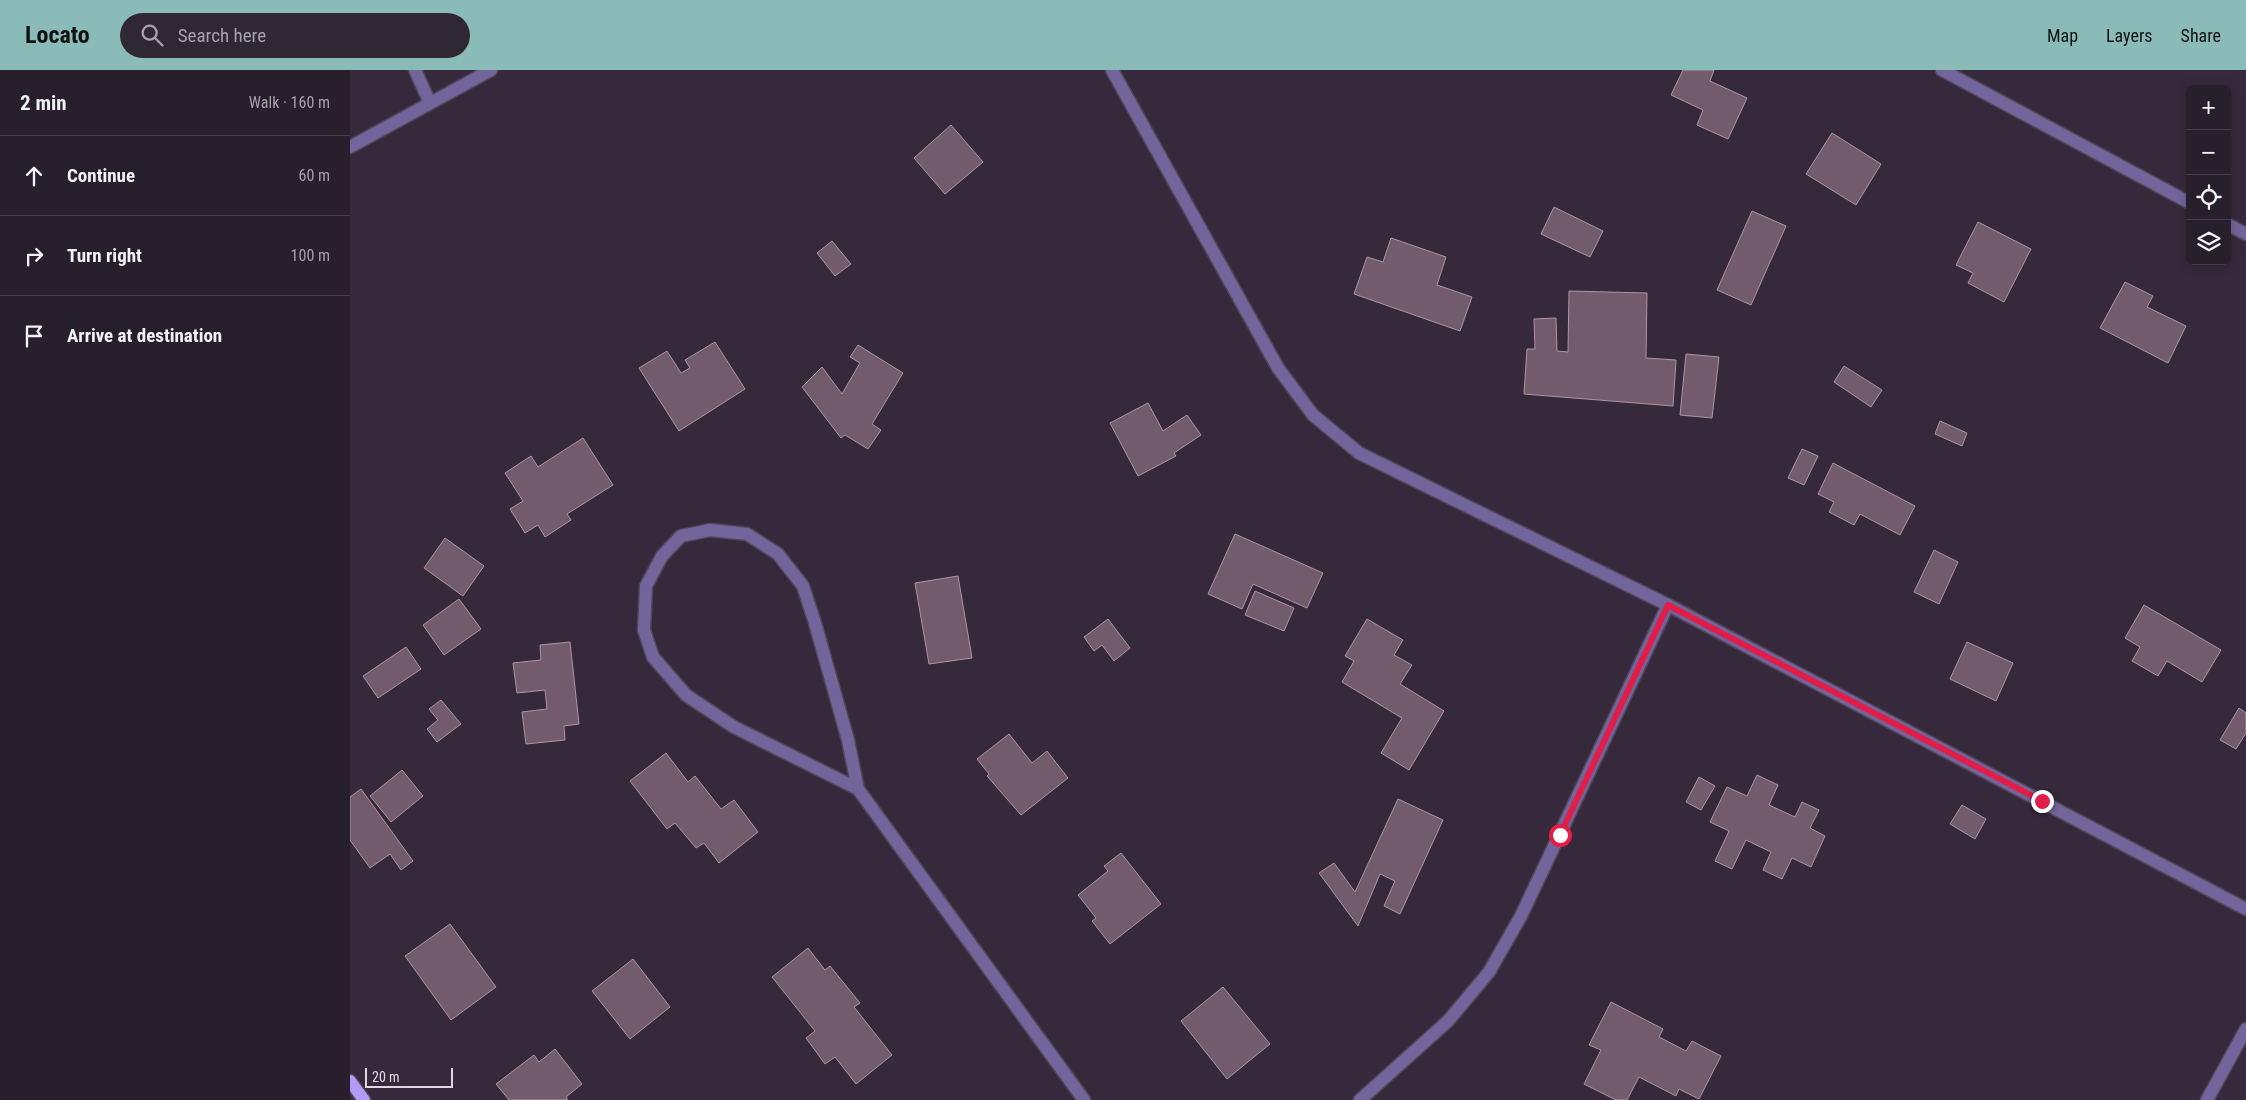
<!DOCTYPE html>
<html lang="en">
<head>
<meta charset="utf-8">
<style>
  :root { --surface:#281f2d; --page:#302735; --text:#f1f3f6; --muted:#a5a2aa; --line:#443d49; --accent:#8bbbb9 }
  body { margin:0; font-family:"Roboto Condensed",sans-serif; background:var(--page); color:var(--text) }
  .controls { position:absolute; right:15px; top:15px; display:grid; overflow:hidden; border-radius:8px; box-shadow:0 2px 12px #0003 }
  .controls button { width:45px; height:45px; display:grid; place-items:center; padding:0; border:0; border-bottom:1px solid var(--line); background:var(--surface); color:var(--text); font:25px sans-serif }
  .scale { position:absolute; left:15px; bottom:12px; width:88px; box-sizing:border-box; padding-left:5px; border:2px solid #e0d7e4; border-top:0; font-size:14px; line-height:18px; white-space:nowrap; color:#e0d7e4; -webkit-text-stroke:4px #36293c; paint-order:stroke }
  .stop { position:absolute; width:15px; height:15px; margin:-11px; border:4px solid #e11d48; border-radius:50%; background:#fff }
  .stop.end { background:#e11d48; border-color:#fff; box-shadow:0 1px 5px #0008 }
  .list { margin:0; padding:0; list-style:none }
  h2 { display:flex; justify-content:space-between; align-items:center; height:65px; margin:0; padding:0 20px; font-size:21px }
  h2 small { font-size:16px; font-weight:400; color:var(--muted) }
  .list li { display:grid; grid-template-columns:32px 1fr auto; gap:15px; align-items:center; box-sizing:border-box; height:80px; padding:0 20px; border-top:1px solid var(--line) }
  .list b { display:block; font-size:19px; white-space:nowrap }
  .list em { font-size:16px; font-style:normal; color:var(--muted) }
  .icon { flex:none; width:28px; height:28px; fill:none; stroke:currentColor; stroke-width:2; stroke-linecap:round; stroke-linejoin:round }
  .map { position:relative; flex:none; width:1896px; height:1030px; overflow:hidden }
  header { display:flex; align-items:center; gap:30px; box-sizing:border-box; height:70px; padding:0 25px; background:var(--accent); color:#111 }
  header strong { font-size:24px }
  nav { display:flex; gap:28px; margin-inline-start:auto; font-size:18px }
  .search { width:350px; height:45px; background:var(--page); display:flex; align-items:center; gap:12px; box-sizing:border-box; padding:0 18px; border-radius:28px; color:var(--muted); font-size:19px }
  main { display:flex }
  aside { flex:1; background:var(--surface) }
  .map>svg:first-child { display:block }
  .building { fill:#725c6c; stroke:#ad95a6 }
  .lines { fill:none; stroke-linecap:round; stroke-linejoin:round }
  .minor-casing { stroke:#514557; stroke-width:15 }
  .major-casing { stroke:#514557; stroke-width:15 }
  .minor { stroke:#71659b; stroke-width:12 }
  .major { stroke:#b19df7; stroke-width:12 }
  .route { stroke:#e11d48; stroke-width:6 }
</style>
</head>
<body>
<header>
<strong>Locato</strong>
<div class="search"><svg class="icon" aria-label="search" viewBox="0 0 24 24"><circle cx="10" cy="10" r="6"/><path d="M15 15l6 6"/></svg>Search here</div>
<nav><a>Map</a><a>Layers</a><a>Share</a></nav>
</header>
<main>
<aside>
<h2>2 min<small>Walk · 160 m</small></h2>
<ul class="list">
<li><svg class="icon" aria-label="ahead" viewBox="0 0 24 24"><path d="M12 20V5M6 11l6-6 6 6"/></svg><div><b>Continue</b></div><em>60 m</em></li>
<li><svg class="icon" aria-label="right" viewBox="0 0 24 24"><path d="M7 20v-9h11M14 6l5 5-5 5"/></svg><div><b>Turn right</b></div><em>100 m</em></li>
<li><svg class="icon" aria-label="arrive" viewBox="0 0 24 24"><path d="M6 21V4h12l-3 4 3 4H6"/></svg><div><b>Arrive at destination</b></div></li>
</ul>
</aside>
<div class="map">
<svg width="1896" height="1030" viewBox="0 0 1896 1030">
  <rect width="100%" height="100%" fill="#36293c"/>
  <g class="building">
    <path d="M 1333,0 L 1364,0 L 1360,11 L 1397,28 L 1378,69 L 1347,55 L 1353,40 L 1321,25 Z"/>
    <path d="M 601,55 L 633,92 L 595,124 L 564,88 Z"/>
    <path d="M 1482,63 L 1531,94 L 1506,135 L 1456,104 Z"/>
    <path d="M 1204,137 L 1253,161 L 1240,187 L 1191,164 Z"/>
    <path d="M 1402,141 L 1436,156 L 1401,235 L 1367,220 Z"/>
    <path d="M 1628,152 L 1681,179 L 1654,232 L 1618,213 L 1623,203 L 1606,195 Z"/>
    <path d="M 1041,168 L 1096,187 L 1087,215 L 1122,227 L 1110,261 L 1004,224 L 1017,187 L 1033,192 Z"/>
    <path d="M 482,171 L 501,194 L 485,206 L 467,183 Z"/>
    <path d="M 1775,212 L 1803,226 L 1797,237 L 1836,256 L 1818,293 L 1750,258 Z"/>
    <path d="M 1219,221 L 1297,223 L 1296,288 L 1326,290 L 1323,336 L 1174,324 L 1177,279 L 1185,279 L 1184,249 L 1206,248 L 1207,281 L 1218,282 Z"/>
    <path d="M 365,272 L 395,319 L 329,361 L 289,298 L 317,281 L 331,303 L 340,298 L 335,290 Z"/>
    <path d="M 508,275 L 553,303 L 522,354 L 531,360 L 518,379 L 495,365 L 491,368 L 452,317 L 472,297 L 492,324 L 510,293 L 500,287 Z"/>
    <path d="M 1336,284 L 1369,287 L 1362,348 L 1330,345 Z"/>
    <path d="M 1494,296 L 1532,320 L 1521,337 L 1484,312 Z"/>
    <path d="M 798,333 L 813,361 L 837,345 L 851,365 L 824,383 L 826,386 L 788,406 L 760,353 Z"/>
    <path d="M 1590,351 L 1617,363 L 1612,376 L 1585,364 Z"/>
    <path d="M 233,368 L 263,415 L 217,444 L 221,450 L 195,467 L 188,455 L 175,463 L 160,439 L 173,431 L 155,403 L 181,386 L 188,397 Z"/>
    <path d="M 1452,379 L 1468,386 L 1454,415 L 1438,408 Z"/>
    <path d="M 1483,393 L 1565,436 L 1550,465 L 1510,444 L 1504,455 L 1479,442 L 1484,432 L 1468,424 Z"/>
    <path d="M 885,464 L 973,503 L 957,538 L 903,514 L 892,539 L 858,524 Z"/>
    <path d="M 95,468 L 134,496 L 113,526 L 74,498 Z"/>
    <path d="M 1584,480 L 1608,492 L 1589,534 L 1564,522 Z"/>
    <path d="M 608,506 L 622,588 L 579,594 L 565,513 Z"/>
    <path d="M 905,521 L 944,538 L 934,561 L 895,545 Z"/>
    <path d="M 109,529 L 131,559 L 94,585 L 73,555 Z"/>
    <path d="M 1794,535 L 1871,580 L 1852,612 L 1817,591 L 1808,606 L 1782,591 L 1790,577 L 1775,568 Z"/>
    <path d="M 758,549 L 780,578 L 764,591 L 752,575 L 744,581 L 734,567 Z"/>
    <path d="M 1017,549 L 1053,570 L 1044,585 L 1062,595 L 1050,614 L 1094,641 L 1059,700 L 1031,683 L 1052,648 L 992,612 L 1004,591 L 995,586 Z"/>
    <path d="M 220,572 L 229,654 L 214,656 L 215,670 L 176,674 L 172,642 L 197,639 L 195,620 L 167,623 L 163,593 L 191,590 L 190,575 Z"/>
    <path d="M 1617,572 L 1663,593 L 1646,631 L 1600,609 Z"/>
    <path d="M 56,577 L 71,599 L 28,628 L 13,606 Z"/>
    <path d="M 91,630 L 111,654 L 87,672 L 77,659 L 88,650 L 79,639 Z"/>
    <path d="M 1889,638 L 1896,643 L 1896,663 L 1886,679 L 1870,670 Z"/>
    <path d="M 659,664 L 682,693 L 697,681 L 718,708 L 671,745 L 637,706 L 639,704 L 627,689 Z"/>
    <path d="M 316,683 L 338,712 L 345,706 L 371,739 L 384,730 L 408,762 L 369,793 L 354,773 L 346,778 L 325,753 L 317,759 L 280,711 Z"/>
    <path d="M 52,700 L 73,726 L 41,752 L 20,726 Z"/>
    <path d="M 1407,705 L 1428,715 L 1419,735 L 1445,747 L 1452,732 L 1469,740 L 1460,758 L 1475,766 L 1461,797 L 1442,788 L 1432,809 L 1413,800 L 1421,782 L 1396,770 L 1382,799 L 1365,791 L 1379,761 L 1360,752 L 1377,717 L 1397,726 Z"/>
    <path d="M 1349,707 L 1365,716 L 1351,740 L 1336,732 Z"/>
    <path d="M 11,719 L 63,791 L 51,800 L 40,784 L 20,798 L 0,770 L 0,727 Z"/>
    <path d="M 1048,729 L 1093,750 L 1050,844 L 1034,836 L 1045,811 L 1030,804 L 1008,856 L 969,803 L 984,793 L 1005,822 Z"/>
    <path d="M 1612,735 L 1636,749 L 1625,769 L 1600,754 Z"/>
    <path d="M 771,783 L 811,834 L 760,874 L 742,851 L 746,848 L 728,825 L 758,801 L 754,796 Z"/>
    <path d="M 100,854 L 146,917 L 101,950 L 55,886 Z"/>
    <path d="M 458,878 L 475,900 L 480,896 L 510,933 L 504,937 L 542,985 L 506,1014 L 485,987 L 475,994 L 456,968 L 465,961 L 422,907 Z"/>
    <path d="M 283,889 L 320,937 L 280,969 L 242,921 Z"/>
    <path d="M 873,917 L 920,974 L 877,1009 L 831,951 Z"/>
    <path d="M 1261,932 L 1313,959 L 1309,967 L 1336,981 L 1342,971 L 1371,986 L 1349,1029 L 1329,1019 L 1326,1026 L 1289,1007 L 1277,1030 L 1266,1030 L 1234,1014 L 1251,980 L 1239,975 Z"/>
    <path d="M 205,979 L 232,1014 L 216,1027 L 218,1030 L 159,1030 L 146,1014 L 184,985 L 189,992 Z"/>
  </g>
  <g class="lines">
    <defs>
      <g id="minor">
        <path d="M 65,0 L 80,33"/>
        <path d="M 762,0 L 928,298 L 963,345 L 1009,383 L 1318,535 L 1896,839"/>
        <path d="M 1592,0 L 1840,133"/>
        <path d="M 0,77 L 141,0"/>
        <path d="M 1877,154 L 1896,164"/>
        <path d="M 508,719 L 384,657 L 336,625 L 303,587 L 294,560 L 296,516 L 312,486 L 331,466 L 360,460 L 397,464 L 428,484 L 453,516 L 465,553 L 498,670 L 508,719 L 734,1030"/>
        <path d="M 1010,1030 L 1098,951 L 1139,902 L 1171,846 L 1318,535"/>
        <path d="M 1857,1030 L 1896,959"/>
      </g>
      <path id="major" d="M 0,1011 L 14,1030"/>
    </defs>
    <use href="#minor" class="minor-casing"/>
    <use href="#major" class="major-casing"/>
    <use href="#minor" class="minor"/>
    <use href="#major" class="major"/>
  </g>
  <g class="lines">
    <path class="route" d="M 1210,765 L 1318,535 L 1692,731"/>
  </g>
</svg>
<div class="controls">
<button>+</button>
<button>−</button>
<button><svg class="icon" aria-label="locate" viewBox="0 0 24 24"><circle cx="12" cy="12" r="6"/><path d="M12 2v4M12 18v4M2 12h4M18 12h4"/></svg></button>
<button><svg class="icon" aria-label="layers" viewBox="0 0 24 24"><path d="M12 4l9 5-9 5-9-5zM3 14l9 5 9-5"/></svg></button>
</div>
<div class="scale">20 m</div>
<div class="stop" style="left:1210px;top:765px"></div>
<div class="stop end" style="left:1692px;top:731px"></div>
</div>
</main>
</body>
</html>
